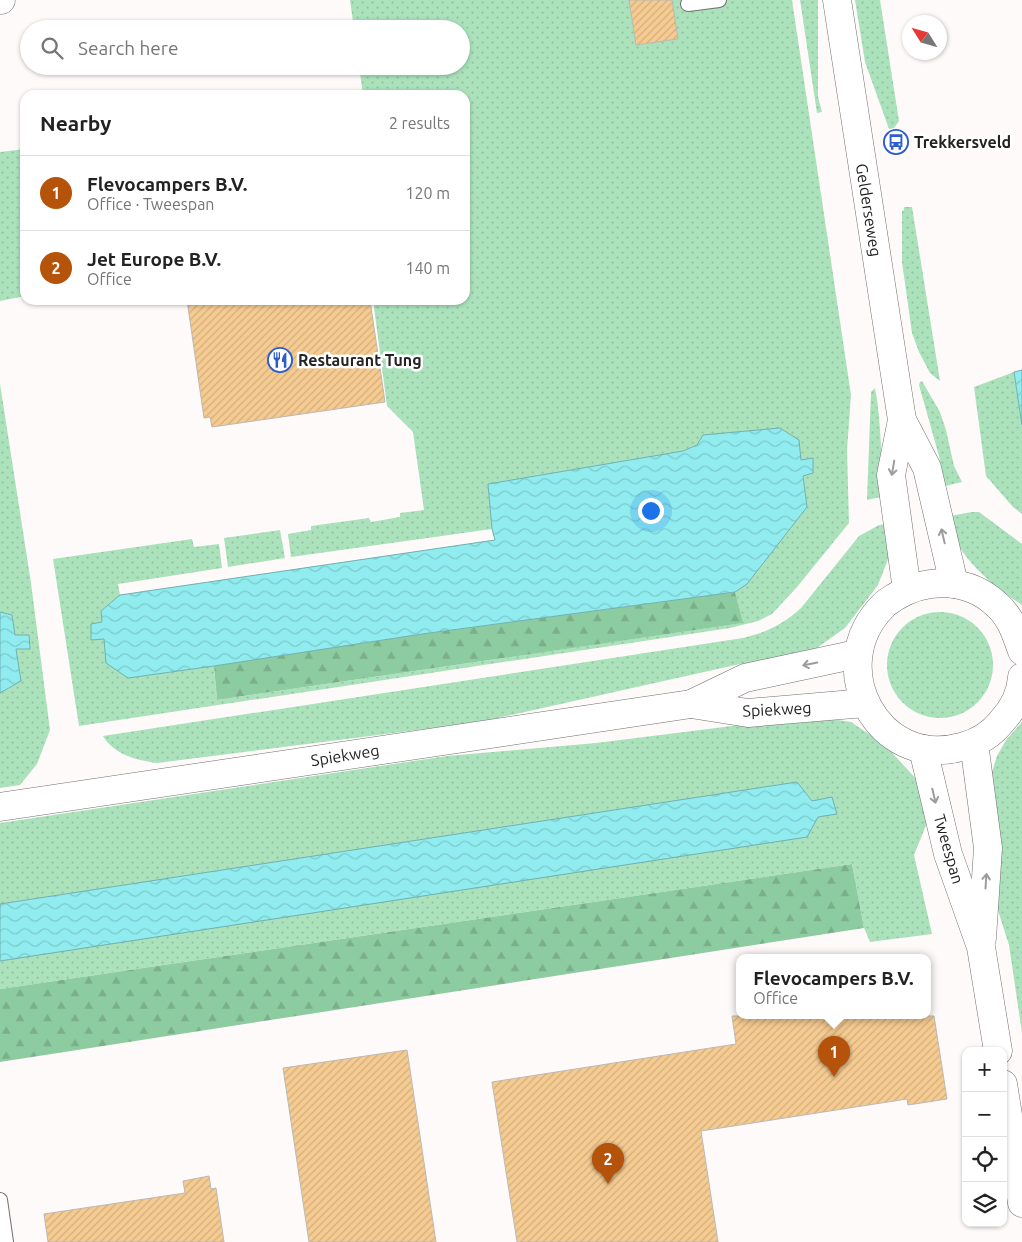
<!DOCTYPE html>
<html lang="en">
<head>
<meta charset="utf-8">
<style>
  :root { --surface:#fff; --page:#f6f6f6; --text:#222; --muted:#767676; --line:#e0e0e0; --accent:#b45309 }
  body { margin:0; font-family:Ubuntu,sans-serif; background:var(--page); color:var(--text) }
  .controls { position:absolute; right:15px; bottom:15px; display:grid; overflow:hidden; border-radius:10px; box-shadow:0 1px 4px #0004 }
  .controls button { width:45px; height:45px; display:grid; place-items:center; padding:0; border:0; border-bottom:1px solid var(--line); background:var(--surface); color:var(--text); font:25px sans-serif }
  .compass { position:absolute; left:902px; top:15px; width:45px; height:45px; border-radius:50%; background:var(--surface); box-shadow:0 1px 4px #0004; rotate:307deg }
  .you { position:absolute; left:650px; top:510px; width:18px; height:18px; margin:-12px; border:4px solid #fff; border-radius:50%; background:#1a73e8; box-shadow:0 0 0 8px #1a73e833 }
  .badge { display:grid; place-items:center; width:32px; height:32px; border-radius:50%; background:var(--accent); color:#fff; font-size:16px; font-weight:700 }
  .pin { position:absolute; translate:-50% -41px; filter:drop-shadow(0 1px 2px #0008) }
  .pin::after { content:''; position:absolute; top:26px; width:18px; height:15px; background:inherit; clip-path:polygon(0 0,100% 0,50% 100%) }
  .popup { position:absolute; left:736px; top:954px; width:195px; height:65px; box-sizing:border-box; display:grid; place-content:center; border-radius:10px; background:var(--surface); filter:drop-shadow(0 1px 4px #0005); font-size:16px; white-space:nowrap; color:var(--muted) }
  .popup b { font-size:19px; color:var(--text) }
  .popup::after { content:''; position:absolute; left:50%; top:100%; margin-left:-10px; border:10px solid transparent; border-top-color:var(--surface) }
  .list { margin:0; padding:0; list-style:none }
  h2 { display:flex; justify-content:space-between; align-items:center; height:65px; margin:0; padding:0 20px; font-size:21px }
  h2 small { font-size:16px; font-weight:400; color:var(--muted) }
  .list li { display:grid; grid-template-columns:32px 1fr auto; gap:15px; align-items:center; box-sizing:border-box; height:75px; padding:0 20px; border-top:1px solid var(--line) }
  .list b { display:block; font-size:19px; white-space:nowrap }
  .list p { margin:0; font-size:16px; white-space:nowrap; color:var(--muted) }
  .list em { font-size:16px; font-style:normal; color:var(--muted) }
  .icon { flex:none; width:28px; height:28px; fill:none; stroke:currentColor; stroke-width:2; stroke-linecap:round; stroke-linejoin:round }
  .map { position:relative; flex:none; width:1022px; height:1242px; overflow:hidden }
  .search { position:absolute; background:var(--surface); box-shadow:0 1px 4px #0004; left:20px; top:20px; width:450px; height:55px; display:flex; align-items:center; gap:12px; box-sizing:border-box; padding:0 18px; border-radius:28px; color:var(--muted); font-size:19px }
  .panel { position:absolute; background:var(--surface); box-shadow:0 1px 4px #0004; left:20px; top:90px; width:450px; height:215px; border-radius:15px }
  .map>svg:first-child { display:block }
  .grass { fill:url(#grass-dots) }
  .forest { fill:url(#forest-firs) }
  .water { fill:url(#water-waves); stroke:#70b0b1 }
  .building { fill:url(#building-hatch); stroke:#bbb9b6 }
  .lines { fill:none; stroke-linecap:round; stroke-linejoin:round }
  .service-casing { stroke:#726f6e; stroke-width:16 }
  .minor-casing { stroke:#726f6e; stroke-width:29 }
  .tertiary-casing { stroke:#726f6e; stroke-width:29 }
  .secondary-casing { stroke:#726f6e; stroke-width:29 }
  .service { stroke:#fff; stroke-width:14 }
  .minor { stroke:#fff; stroke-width:28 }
  .tertiary { stroke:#fff; stroke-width:28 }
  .secondary { stroke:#fff; stroke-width:28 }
  .oneway { stroke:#9c9c9c }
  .labels { text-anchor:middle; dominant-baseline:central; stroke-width:5; stroke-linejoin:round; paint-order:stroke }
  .poi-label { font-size:16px; font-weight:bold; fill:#242322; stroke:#fff; text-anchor:start }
  .street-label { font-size:16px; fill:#242322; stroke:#fff }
</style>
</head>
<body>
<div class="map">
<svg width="1022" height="1242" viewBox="0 0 1022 1242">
  <defs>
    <pattern id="grass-dots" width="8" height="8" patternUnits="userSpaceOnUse" patternTransform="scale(1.25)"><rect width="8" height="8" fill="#abe2bc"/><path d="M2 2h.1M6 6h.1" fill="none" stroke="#93c2a1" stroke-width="1.8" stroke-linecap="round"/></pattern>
    <pattern id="forest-firs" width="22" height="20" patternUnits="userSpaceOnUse" patternTransform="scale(1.25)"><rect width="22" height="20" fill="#8dcca1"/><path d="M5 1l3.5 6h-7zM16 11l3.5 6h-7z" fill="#7aaf8a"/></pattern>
    <pattern id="water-waves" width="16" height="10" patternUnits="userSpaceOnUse" patternTransform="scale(1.25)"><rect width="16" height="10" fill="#90ecee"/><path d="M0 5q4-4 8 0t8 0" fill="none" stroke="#7ccacc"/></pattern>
    <pattern id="building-hatch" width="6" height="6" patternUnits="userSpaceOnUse" patternTransform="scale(1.25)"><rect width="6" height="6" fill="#f5cb91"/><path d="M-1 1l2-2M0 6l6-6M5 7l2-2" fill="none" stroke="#d2ae7d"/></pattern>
  </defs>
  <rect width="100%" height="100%" fill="#fefaf9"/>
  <g class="grass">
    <path d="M 350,0 L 792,0 L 851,395 L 847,450 L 849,523 L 797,587 L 772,614 L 758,621 L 730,628 L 79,726 L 53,559 L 192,539 L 194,547 L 219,544 L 222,568 L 118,584 L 120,595 L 101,611 L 102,622 L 92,632 L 91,640 L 104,639 L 128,678 L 214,666 L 217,700 L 742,623 L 735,592 L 747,584 L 807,507 L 803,476 L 813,473 L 813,458 L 801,460 L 697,445 L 683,451 L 488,484 L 492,529 L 291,557 L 288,534 L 311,530 L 311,526 L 369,518 L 371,522 L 400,517 L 400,513 L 424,510 L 413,432 L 387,406 L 373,300 L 465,300 L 465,95 L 363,95 L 359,66 L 461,66 L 461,29 L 354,29 Z"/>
    <path d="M 800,0 L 818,0 L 818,97 L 822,112 L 817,113 Z"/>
    <path d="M 855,0 L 880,0 L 899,121 L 894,128 L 889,129 L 865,62 Z"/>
    <path d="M 25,149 L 25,296 L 0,301 L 0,152 Z"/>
    <path d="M 904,207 L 912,207 L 940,381 L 930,373 L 919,352 L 912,333 L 902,262 L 902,211 L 904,210 Z"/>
    <path d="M 1014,372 L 1022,425 L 1022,514 L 1013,507 L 986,476 L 974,387 Z"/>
    <path d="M 922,381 L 940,412 L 946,430 L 954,466 L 962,482 L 945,486 L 939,456 L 919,385 L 920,382 Z"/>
    <path d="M 0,384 L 31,583 L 50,730 L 37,764 L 20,785 L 0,788 L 0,693 L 21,681 L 15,649 L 30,648 L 28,635 L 15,635 L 12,615 L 0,612 Z"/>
    <path d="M 875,388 C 882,424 880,460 885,496 L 867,500 L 871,392 Z"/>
    <path d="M 972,512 L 979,512 L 1022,544 L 1022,605 C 998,590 961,560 952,531 C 951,527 951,521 950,516 Z"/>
    <path d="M 888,524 L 890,554 L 878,585 L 845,628 L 814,650 L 765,661 L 740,664 L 480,722 L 157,763 C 137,760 114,755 103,736 L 743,638 C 765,633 784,624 801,608 L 859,536 L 879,525 Z"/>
    <path d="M 280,530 L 285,558 L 228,567 L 224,538 Z"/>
    <circle cx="940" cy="665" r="53"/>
    <path d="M 812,716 L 851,722 L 884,744 L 919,782 L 931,813 L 914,855 L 932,934 L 870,942 L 864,928 L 852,864 L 0,989 L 0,961 L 837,813 L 812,801 L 797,782 L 0,904 L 0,823 L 447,756 L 596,743 Z"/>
    <path d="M 1022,722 L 1022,1033 L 1009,945 L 977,845 L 990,778 L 997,756 L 1006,740 Z"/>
  </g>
  <g class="forest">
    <path d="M 735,592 L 743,623 L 217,700 L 214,666 L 422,634 Z"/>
    <path d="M 852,864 L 864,928 L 0,1062 L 0,989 Z"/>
  </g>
  <g class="water">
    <path d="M 1022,370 L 1022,425 L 1014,372 Z"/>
    <path d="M 780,428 L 799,440 L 801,460 L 813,458 L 813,473 L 803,476 L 807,507 L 747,584 L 735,592 L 422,634 L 214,666 L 128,678 L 106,663 L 104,639 L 91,640 L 91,624 L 102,622 L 101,611 L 120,595 L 495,540 L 492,529 L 488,484 L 683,451 L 697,445 L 703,435 Z"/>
    <path d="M 0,612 L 12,615 L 15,635 L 29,635 L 30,649 L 16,649 L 21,681 L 0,693 Z"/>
    <path d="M 797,782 L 812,801 L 832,797 L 837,814 L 818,817 L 807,837 L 0,961 L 0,904 Z"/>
  </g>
  <g class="building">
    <path d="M 629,0 L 672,0 L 678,39 L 636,45 Z"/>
    <path d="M 187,300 L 370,300 L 385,402 L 212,427 L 210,417 L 204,418 Z"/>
    <path d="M 732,1016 L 934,1016 L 947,1099 L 908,1105 L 907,1099 L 701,1131 L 718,1242 L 517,1242 L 492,1082 L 736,1044 Z"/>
    <path d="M 407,1050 L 436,1242 L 309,1242 L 283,1068 Z"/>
    <path d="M 209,1176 L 211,1189 L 216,1188 L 224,1242 L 48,1242 L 44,1214 L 185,1193 L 183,1181 Z"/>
  </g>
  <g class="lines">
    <defs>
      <g id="service">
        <path d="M 688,4 L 719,0"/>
        <path d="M 0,1200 L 6,1242"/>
      </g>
      <g id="minor">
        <path d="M 0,0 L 1,0"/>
        <path d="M 974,743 L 988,848 L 982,938"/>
        <path d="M 923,749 L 948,854 L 981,947 L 998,1051"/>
        <path d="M 1003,1084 L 1022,1203"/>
      </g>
      <g id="tertiary">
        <path d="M 837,0 L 902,420 L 927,468 L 954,584"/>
        <path d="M 902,420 L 891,475 L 907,590"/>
      </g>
      <g id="secondary">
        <path d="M 1022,651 C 1016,634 1011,617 997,605 C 969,578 927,577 895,597 C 891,600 886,602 883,606 C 823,666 878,770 961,747 C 977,743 992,734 1002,721 C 1013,709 1021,694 1022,677"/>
        <path d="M 691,704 L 748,713 L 865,703"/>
        <path d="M 0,807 L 691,704 L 745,678 L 857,654"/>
      </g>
    </defs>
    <use href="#service" class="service-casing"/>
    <use href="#minor" class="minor-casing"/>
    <use href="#tertiary" class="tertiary-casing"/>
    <use href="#secondary" class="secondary-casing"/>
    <use href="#service" class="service"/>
    <use href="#minor" class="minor"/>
    <use href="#tertiary" class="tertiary"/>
    <use href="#secondary" class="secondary"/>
  </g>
  <defs><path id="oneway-shaft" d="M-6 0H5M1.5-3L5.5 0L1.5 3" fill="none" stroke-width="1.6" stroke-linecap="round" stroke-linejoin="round" transform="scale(1.25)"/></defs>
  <g class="oneway">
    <use href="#oneway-shaft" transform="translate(893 468) rotate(100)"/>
    <use href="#oneway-shaft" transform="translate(943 536) rotate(-103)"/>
    <use href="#oneway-shaft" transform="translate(810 664) rotate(168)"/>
    <use href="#oneway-shaft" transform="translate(934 796) rotate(77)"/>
    <use href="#oneway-shaft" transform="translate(986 881) rotate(-86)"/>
  </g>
  <defs>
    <symbol id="bus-ring" viewBox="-11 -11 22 22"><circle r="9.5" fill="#fff" stroke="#2e5ccb" stroke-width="1.5"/><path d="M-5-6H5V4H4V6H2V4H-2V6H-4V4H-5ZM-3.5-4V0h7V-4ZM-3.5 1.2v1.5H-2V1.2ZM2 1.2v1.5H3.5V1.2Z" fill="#2e5ccb"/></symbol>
    <symbol id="restaurant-ring" viewBox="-11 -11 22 22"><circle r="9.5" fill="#fff" stroke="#2e5ccb" stroke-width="1.5"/><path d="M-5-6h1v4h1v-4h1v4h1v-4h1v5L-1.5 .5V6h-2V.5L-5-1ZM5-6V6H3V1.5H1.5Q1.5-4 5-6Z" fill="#2e5ccb"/></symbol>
  </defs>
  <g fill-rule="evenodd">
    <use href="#bus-ring" x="882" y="128" width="28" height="28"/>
    <use href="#restaurant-ring" x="266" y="346" width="28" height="28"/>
  </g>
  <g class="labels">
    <g class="poi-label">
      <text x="914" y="142">Trekkersveld</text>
      <text x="298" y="360">Restaurant Tung</text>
    </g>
    <g class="street-label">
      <text transform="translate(869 210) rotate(81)">Gelderseweg</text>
      <text transform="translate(777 709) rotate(-3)">Spiekweg</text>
      <text transform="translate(345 755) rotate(-9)">Spiekweg</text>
      <text transform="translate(949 849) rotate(74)">Tweespan</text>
    </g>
  </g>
</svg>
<div class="controls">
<button>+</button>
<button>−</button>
<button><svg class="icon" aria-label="locate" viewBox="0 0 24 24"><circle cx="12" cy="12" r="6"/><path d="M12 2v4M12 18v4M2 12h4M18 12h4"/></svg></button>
<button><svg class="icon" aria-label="layers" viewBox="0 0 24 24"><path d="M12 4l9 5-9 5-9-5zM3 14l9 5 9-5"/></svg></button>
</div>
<svg class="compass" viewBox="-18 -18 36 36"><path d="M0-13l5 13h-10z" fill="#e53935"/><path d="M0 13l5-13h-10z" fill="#767676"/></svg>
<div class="you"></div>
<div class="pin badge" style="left:834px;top:1077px">1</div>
<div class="popup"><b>Flevocampers B.V.</b>Office</div>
<div class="pin badge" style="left:608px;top:1184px">2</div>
<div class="search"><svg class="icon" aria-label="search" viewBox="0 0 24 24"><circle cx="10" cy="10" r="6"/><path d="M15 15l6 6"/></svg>Search here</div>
<section class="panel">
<h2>Nearby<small>2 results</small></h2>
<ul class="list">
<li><span class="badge">1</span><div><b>Flevocampers B.V.</b><p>Office · Tweespan</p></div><em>120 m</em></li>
<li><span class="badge">2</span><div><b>Jet Europe B.V.</b><p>Office</p></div><em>140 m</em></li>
</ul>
</section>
</div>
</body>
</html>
